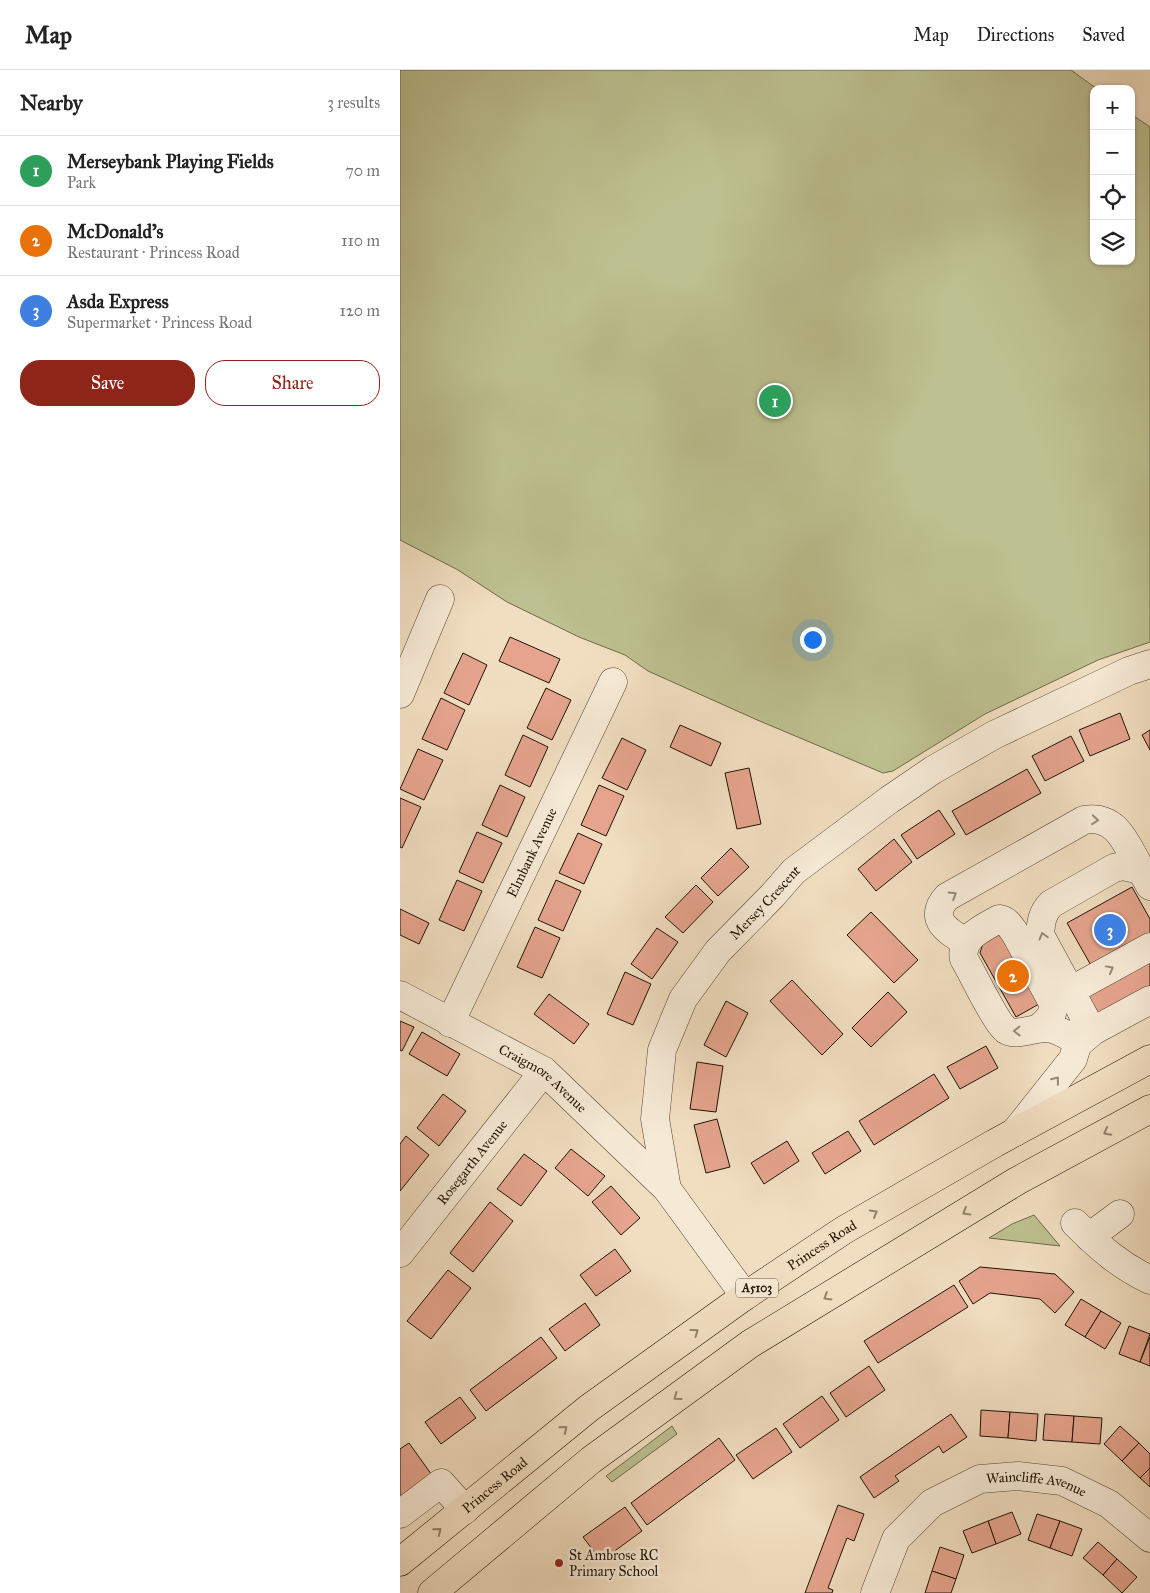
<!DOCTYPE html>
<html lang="en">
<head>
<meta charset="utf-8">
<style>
  :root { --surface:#fff; --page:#f2f2f2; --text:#222; --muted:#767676; --line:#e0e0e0; --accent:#8f2418 }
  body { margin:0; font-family:"IM FELL Great Primer",serif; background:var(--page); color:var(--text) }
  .controls { position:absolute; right:15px; top:15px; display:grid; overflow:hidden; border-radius:10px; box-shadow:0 1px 4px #0004 }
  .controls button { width:45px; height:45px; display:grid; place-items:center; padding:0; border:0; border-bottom:1px solid var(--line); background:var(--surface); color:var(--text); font:25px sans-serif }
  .you { position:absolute; left:412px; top:569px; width:18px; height:18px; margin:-12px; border:4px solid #fff; border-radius:50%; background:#1a73e8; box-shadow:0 0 0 8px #1a73e833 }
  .badge { display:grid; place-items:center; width:32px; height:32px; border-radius:50%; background:var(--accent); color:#fff; font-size:16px; font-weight:700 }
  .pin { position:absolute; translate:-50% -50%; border:2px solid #fff; box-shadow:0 1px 5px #0006 }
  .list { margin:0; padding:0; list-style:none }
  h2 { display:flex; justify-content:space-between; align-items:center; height:65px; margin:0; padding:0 20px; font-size:21px }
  h2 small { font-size:16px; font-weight:400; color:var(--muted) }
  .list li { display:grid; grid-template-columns:32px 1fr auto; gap:15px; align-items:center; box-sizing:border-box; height:70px; padding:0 20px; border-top:1px solid var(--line) }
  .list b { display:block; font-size:19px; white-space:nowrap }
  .list p { margin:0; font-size:16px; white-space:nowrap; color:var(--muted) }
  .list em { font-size:16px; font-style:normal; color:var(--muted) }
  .actions { display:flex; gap:10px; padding:15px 20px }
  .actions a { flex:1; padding:11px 0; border:1px solid var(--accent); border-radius:20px; text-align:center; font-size:18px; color:var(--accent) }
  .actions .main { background:var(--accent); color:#fff }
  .icon { flex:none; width:28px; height:28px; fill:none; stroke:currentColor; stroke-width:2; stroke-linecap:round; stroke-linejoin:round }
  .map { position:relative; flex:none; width:750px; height:1523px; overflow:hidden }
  header { display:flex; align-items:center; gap:30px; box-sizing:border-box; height:70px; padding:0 25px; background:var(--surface); border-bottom:1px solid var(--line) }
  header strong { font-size:24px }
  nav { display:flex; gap:28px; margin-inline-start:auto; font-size:18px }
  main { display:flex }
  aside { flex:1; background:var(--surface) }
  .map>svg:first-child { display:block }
  .green { fill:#bdc090; stroke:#6e6a4a }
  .building { fill:#e6a48e; stroke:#1f1404 }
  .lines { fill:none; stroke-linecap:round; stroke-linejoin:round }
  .minor-casing { stroke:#544633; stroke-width:29 }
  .highway-casing { stroke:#1f1404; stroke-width:29 }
  .minor { stroke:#f6ead6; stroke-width:28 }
  .highway { stroke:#f1dec0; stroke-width:28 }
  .oneway { stroke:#958a78 }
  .oneway2 { stroke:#92836b }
  .poi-dot { fill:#8f2418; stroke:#f6ead6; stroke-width:2 }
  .labels { text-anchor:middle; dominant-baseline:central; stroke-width:5; stroke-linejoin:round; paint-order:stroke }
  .shield { fill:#f6ead6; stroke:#605443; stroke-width:1 }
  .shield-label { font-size:12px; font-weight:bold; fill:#1f1404 }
  .street-label { font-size:14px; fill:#1f1404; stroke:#f6ead6 }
  .poi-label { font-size:14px; fill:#1f1404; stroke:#f6ead6; text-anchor:start }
</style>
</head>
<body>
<header>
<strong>Map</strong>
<nav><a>Map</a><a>Directions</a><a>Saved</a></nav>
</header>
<main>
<aside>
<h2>Nearby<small>3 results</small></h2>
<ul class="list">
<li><span class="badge" style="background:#2e9e5b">1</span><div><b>Merseybank Playing Fields</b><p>Park</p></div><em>70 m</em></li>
<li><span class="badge" style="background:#e8710a">2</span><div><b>McDonald's</b><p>Restaurant · Princess Road</p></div><em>110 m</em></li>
<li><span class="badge" style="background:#3f7fe0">3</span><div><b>Asda Express</b><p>Supermarket · Princess Road</p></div><em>120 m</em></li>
</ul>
<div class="actions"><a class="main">Save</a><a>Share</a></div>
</aside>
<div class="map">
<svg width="750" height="1523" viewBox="0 0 750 1523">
  <rect width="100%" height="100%" fill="#f1dec0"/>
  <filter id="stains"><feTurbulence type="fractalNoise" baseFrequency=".004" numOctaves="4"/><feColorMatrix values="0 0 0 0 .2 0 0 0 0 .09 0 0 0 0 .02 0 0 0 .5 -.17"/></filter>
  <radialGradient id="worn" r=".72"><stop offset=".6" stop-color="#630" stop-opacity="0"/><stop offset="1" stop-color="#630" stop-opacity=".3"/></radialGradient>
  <g class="green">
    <path d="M 0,0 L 671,0 L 697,19 L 694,19 L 694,191 L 731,191 L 731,44 L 750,57 L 750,572 L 698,590 L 585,644 L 493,701 L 483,703 L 355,649 L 248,601 L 225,585 L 179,567 L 107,532 L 58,500 L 0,470 Z"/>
    <path d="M 634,1145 L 660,1176 L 589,1168 L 612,1154 Z"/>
    <path d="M 272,1356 L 277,1364 L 212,1412 L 206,1406 Z"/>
  </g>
  <g class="building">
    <path d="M 110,567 L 160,589 L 149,613 L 99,591 Z"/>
    <path d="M 63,583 L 87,595 L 69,635 L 44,623 Z"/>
    <path d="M 146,618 L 171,630 L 152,670 L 127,658 Z"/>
    <path d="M 41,628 L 65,640 L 47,680 L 22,669 Z"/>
    <path d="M 720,643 L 730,669 L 690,686 L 679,660 Z"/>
    <path d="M 280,655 L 321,673 L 311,696 L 270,677 Z"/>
    <path d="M 750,660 L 750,680 L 742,665 Z"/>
    <path d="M 123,665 L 148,677 L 130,717 L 105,705 Z"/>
    <path d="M 671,666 L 684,691 L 645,711 L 632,686 Z"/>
    <path d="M 222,668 L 246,680 L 227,720 L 202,708 Z"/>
    <path d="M 18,679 L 43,690 L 24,730 L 0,719 Z"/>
    <path d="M 349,698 L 361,754 L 337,759 L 325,703 Z"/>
    <path d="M 627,699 L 641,723 L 566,765 L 552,741 Z"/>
    <path d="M 100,715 L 125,727 L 107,767 L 82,755 Z"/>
    <path d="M 199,715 L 224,726 L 206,766 L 181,755 Z"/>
    <path d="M 0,728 L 21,737 L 2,778 L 0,777 Z"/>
    <path d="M 539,740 L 555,764 L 517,789 L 501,765 Z"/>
    <path d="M 77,762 L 102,773 L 83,813 L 59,802 Z"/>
    <path d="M 178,763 L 202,774 L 184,814 L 159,803 Z"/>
    <path d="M 494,769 L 512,792 L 476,821 L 458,799 Z"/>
    <path d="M 331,778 L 349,797 L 318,826 L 301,808 Z"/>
    <path d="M 57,810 L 82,821 L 64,861 L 39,850 Z"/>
    <path d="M 156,810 L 181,821 L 163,861 L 138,850 Z"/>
    <path d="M 296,815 L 313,832 L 283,863 L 265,847 Z"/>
    <path d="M 732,817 L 750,849 L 750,867 L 693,899 L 667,853 Z"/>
    <path d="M 0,839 L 29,853 L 19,874 L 0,865 Z"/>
    <path d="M 471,842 L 518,890 L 494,913 L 447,865 Z"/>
    <path d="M 135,857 L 160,868 L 142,908 L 117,897 Z"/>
    <path d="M 257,858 L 278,872 L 252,909 L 231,894 Z"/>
    <path d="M 606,860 L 646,930 L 616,947 L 580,883 L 583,873 Z"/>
    <path d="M 750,882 L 750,916 L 694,948 L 679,922 Z"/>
    <path d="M 225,902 L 251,914 L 233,955 L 207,944 Z"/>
    <path d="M 392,910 L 443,964 L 422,985 L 370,931 Z"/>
    <path d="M 488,922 L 507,942 L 471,977 L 452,958 Z"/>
    <path d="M 149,924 L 189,954 L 174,974 L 134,944 Z"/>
    <path d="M 326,931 L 348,943 L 326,987 L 304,975 Z"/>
    <path d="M 0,951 L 14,957 L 2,981 L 0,980 Z"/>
    <path d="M 22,962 L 60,984 L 47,1006 L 9,984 Z"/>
    <path d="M 586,976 L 598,998 L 560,1019 L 547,997 Z"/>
    <path d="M 297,992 L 323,996 L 316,1042 L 290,1039 Z"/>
    <path d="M 534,1004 L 549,1028 L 474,1075 L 459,1051 Z"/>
    <path d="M 43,1024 L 66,1041 L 39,1076 L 17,1058 Z"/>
    <path d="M 317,1049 L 330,1097 L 306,1103 L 294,1055 Z"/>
    <path d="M 448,1061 L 461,1081 L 425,1104 L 412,1083 Z"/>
    <path d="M 6,1066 L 29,1085 L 0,1121 L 0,1074 Z"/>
    <path d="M 387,1071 L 399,1091 L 364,1114 L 351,1093 Z"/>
    <path d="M 171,1079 L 205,1106 L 188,1126 L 155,1098 Z"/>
    <path d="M 124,1084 L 147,1101 L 121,1136 L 97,1119 Z"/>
    <path d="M 211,1116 L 240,1148 L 221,1165 L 192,1132 Z"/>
    <path d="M 90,1132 L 113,1151 L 73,1202 L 50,1183 Z"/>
    <path d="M 215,1179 L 231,1201 L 196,1226 L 180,1205 Z"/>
    <path d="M 580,1197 L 655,1204 L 674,1222 L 655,1243 L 640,1229 L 590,1223 L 573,1234 L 559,1211 Z"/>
    <path d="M 48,1200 L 71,1218 L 31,1269 L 7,1251 Z"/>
    <path d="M 554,1215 L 568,1237 L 478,1293 L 464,1271 Z"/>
    <path d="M 681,1229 L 701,1241 L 685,1267 L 665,1255 Z"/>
    <path d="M 185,1233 L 200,1255 L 165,1281 L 149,1259 Z"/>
    <path d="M 701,1241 L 721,1253 L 705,1279 L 685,1267 Z"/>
    <path d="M 729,1256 L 750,1264 L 740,1292 L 719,1284 Z"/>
    <path d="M 141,1267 L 157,1288 L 86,1341 L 70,1320 Z"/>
    <path d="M 750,1267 L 750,1296 L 740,1292 Z"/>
    <path d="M 469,1296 L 485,1320 L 446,1347 L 430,1323 Z"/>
    <path d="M 422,1326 L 439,1350 L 400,1378 L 383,1354 Z"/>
    <path d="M 60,1327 L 76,1348 L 41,1374 L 25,1352 Z"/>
    <path d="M 581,1340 L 610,1342 L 608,1368 L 580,1366 Z"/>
    <path d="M 610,1342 L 638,1344 L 636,1371 L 608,1368 Z"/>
    <path d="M 551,1344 L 567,1367 L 543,1383 L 539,1376 L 495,1406 L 499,1411 L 474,1428 L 460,1407 Z"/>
    <path d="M 645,1344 L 674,1346 L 672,1372 L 643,1370 Z"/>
    <path d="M 674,1346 L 702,1348 L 700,1374 L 672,1372 Z"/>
    <path d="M 720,1356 L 739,1373 L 722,1391 L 704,1374 Z"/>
    <path d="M 376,1358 L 392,1382 L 353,1409 L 336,1385 Z"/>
    <path d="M 319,1368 L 335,1390 L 247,1455 L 231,1433 Z"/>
    <path d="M 9,1373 L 34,1408 L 0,1433 L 0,1379 Z"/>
    <path d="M 739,1373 L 750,1384 L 750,1398 L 740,1408 L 722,1391 Z"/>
    <path d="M 750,1398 L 750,1417 L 740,1408 Z"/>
    <path d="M 438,1435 L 464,1444 L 454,1471 L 447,1468 L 428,1518 L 433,1520 L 432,1523 L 405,1523 Z"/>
    <path d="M 225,1437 L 242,1461 L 201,1491 L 183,1467 Z"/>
    <path d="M 612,1442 L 621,1464 L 596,1474 L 588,1451 Z"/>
    <path d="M 637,1444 L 660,1451 L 650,1478 L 628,1470 Z"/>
    <path d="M 588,1451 L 596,1474 L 572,1483 L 563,1461 Z"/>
    <path d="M 660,1451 L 682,1459 L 672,1486 L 650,1478 Z"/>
    <path d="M 698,1472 L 717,1489 L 703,1505 L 683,1488 Z"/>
    <path d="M 540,1477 L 564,1485 L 556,1509 L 532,1501 Z"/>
    <path d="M 717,1489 L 737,1507 L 722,1523 L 703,1505 Z"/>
    <path d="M 532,1501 L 556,1509 L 551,1523 L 525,1523 Z"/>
  </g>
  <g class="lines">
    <defs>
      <g id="minor">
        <path d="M 0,624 L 40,529"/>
        <path d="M 566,872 C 548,862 527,849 547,827 L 684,750 C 718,744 727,776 741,800"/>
        <path d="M 670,921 L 750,877"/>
        <path id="s1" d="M 0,925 L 144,1001 L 267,1119"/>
        <path id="s2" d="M 50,953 L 213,612"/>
        <path d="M 639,958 C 647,951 653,946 654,935 L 615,863 C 610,856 607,850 599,849 C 583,858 559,868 564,889 C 572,902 596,953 606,960 C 617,967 635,957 648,958 C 659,959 670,967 679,973 L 693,961 L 750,930"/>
        <path d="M 615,1062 L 673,989 L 685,948 L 640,865 C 641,852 642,843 651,834 L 714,798 L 723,796 L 741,800 L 750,816"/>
        <path d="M 675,1153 C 700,1178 719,1195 750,1210"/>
        <path d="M 689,1167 L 720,1144"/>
        <path id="s3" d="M 0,1183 L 144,1001"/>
        <path id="s4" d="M 345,1226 L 267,1119 L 255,1049 L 262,980 L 283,929 L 318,881 L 372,826 L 394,801 L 489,730 L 533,700 L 594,665 L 729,601 L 750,594"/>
        <path d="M 0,1444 L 41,1413 L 65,1440"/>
        <path id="s5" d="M 475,1523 L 496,1469 L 532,1433 L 580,1409 L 618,1406 L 662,1411 L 709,1434 L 750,1468"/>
      </g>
      <g id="highway">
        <path id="s6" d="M 0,1492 L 189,1338 L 345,1226 L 444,1160 L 595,1073 L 750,989"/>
        <path d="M 32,1523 L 191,1390 L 350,1274 L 617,1111 L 750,1039"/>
      </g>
    </defs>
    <use href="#minor" class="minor-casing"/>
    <use href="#highway" class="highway-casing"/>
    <use href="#minor" class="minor"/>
    <use href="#highway" class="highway"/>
  </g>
  <defs><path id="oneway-chevron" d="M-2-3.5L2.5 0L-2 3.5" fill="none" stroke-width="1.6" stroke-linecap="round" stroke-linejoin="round" transform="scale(1.25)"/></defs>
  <g class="oneway">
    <use href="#oneway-chevron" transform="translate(695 750) rotate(5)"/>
    <use href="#oneway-chevron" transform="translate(553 825) rotate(-32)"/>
    <use href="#oneway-chevron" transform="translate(643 866) rotate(-106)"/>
    <use href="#oneway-chevron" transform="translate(710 899) rotate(-29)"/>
    <use href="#oneway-chevron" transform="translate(617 961) rotate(179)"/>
    <use href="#oneway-chevron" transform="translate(656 1010) rotate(-52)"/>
  </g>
  <g class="oneway2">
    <use href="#oneway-chevron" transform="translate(707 1062) rotate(152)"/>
    <use href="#oneway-chevron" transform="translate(566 1142) rotate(149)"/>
    <use href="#oneway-chevron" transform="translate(474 1143) rotate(-30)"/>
    <use href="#oneway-chevron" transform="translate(427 1227) rotate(149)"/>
    <use href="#oneway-chevron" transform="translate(295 1262) rotate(-36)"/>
    <use href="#oneway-chevron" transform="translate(277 1327) rotate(144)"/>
    <use href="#oneway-chevron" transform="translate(164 1359) rotate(-39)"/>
    <use href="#oneway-chevron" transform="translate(38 1461) rotate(-39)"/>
  </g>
  <circle class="poi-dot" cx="159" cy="1493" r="5"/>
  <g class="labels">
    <rect class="shield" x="336" y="1208.5" width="42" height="19" rx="4"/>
    <g class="shield-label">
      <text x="357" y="1218">A5103</text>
    </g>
    <g class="street-label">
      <text stroke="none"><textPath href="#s2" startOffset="189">Elmbank Avenue</textPath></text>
      <text stroke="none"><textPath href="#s4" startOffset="455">Mersey Crescent</textPath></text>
      <text stroke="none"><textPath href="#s1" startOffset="166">Craigmore Avenue</textPath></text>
      <text stroke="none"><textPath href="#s3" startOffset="116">Rosegarth Avenue</textPath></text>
      <text stroke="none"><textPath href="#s6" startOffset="528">Princess Road</textPath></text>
      <text stroke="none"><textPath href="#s6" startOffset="122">Princess Road</textPath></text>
      <text stroke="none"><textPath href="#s5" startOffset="220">Waincliffe Avenue</textPath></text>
    </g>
    <g class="poi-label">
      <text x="169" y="1485">St Ambrose RC<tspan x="169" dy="16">Primary School</tspan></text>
    </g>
  </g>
  <rect width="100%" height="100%" filter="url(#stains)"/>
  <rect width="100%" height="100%" fill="url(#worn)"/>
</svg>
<div class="controls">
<button>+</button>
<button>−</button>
<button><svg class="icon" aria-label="locate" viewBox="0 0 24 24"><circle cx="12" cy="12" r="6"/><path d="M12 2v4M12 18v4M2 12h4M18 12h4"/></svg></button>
<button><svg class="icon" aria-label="layers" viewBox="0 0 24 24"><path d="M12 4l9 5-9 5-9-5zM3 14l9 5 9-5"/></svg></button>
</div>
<div class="you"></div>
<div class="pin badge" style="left:375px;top:331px;background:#2e9e5b">1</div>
<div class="pin badge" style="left:613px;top:906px;background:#e8710a">2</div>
<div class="pin badge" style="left:710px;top:860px;background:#3f7fe0">3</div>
</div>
</main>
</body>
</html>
